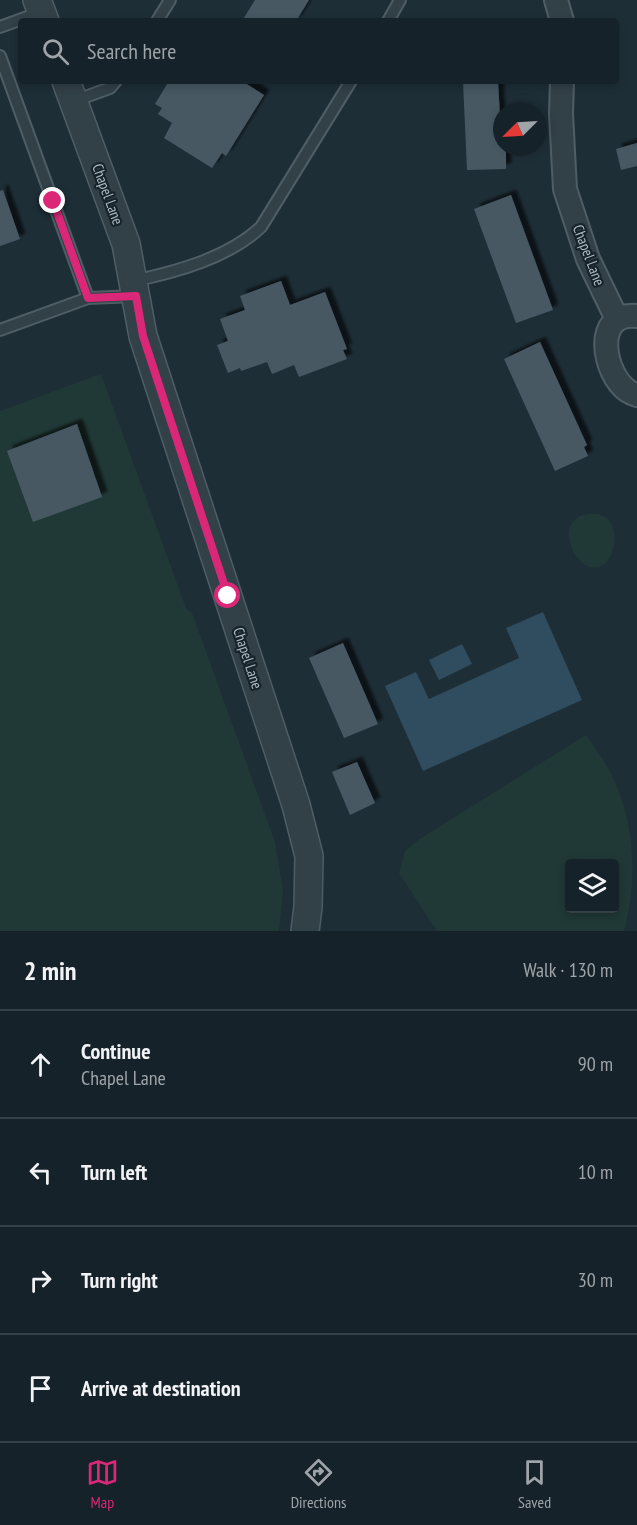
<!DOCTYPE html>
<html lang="en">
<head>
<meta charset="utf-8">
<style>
  :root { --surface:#162229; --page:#1f2a31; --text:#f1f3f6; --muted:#9ea4a8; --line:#353f46; --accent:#db2777 }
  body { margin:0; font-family:"PT Sans Narrow",sans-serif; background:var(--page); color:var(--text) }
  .controls { position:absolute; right:18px; bottom:18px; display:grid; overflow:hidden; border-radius:6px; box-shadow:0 3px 9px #0003 }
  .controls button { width:54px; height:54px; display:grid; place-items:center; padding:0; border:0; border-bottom:2px solid var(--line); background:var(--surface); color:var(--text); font:30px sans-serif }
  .compass { position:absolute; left:493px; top:102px; width:54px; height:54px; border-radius:50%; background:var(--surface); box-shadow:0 3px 9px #0003; rotate:246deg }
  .stop { position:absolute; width:18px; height:18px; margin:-14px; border:4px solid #db2777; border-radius:50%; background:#fff }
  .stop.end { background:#db2777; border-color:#fff; box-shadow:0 2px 6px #0008 }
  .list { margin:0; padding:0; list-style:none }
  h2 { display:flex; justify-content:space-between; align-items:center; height:78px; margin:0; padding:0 24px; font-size:26px }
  h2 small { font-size:20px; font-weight:400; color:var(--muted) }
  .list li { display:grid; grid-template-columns:39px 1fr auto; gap:18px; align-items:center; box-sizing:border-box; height:108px; padding:0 24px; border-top:2px solid var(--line) }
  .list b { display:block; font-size:22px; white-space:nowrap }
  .list p { margin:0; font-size:20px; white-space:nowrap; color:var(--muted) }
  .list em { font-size:20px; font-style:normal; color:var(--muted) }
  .icon { flex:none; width:33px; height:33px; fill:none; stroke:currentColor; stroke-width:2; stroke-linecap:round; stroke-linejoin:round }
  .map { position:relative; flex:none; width:637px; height:931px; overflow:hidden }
  .search { position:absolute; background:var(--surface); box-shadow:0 3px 9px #0003; left:18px; right:18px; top:18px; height:66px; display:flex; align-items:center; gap:15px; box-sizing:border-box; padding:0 21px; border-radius:6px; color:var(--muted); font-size:22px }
  .sheet { height:510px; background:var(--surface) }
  nav { display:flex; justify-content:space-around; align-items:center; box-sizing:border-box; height:84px; border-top:2px solid var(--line); background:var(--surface); font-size:16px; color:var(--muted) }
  nav a { display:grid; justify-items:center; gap:3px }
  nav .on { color:var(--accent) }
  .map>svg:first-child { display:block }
  .green { fill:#203936; fill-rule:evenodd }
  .water { fill:#2f4d5e }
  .building { fill:#465964; filter:url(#shadow) }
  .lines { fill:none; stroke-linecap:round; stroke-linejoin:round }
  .service-casing { stroke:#4f5e66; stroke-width:14 }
  .minor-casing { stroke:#4f5e66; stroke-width:26 }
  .tertiary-casing { stroke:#4f5e66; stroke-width:30 }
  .service { stroke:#324048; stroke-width:10 }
  .minor { stroke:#324048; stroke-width:22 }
  .tertiary { stroke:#324048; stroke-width:27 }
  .route { stroke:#db2777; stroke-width:8 }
  .labels { text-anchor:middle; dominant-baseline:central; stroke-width:4.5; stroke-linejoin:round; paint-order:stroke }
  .street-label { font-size:15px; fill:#acbbc5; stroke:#18242c }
</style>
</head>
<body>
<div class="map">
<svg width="637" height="931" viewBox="0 0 637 931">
  <defs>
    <filter id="shadow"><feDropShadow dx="5.5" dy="-5.5" stdDeviation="1.5" flood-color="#0009"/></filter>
  </defs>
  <rect width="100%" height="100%" fill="#1e2e37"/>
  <g class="green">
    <path d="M 101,374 L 186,608 L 192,613 L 275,842 L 283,891 L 279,931 L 0,931 L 0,411 Z"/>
    <path d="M 598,514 C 601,515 604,516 607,518 C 621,529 615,572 591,567 C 573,564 558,526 580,516 C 584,514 593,514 598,514 Z"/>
    <path d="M 586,735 C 596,749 606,763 613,778 C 636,826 637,881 624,931 L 437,931 L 399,873 L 405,851 L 418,840 ZM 570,864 L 614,864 L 614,908 L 570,908 Z"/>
  </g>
  <g class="water">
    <path d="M 543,612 L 582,700 L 423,771 L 385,686 L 416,672 L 429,699 L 519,658 L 506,628 Z"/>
    <path d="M 462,644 L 472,664 L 439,680 L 429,660 Z"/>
  </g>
  <g class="building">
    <path d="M 255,0 L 309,0 L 296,21 L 242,21 Z"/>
    <path d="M 169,81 L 242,81 L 264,95 L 226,156 L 222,153 L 212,168 L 164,138 L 172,123 L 158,114 L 162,108 L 155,104 Z"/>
    <path d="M 463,81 L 498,81 L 500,117 L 502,117 L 502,148 L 506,148 L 506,169 L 467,170 Z"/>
    <path d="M 637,143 L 637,166 L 621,170 L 616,149 Z"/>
    <path d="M 3,190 L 20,239 L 0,246 L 0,191 Z"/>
    <path d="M 511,195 L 553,310 L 516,323 L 474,209 Z"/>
    <path d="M 281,281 L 290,305 L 325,292 L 347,349 L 343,350 L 347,359 L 299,377 L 294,365 L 272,374 L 267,362 L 241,371 L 240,368 L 228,373 L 217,345 L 228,341 L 220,319 L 245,310 L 240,296 Z"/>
    <path d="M 540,342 L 587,445 L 584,447 L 588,456 L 555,471 L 504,359 Z"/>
    <path d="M 77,424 L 102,497 L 33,522 L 7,451 Z"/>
    <path d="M 343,643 L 378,724 L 344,738 L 309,658 Z"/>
    <path d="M 357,762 L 375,803 L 350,815 L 332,772 Z"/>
  </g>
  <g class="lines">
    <defs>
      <g id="service">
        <path d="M 157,21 L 170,0"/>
        <path d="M 388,21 L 400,0"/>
        <path d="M 0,27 L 41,12"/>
        <path d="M 0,56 L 88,298 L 136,296"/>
        <path d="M 74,101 L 110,88 L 116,81"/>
        <path d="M 133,281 C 176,272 228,258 261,227 L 351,81"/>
        <path d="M 0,330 L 88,298"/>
      </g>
      <g id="minor">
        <path d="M 556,0 L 562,21"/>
        <path d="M 562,81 L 561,114 L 565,189 L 588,259 L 617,319"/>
        <path d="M 637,316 C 592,311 603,374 628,391 C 631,393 634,394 637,395"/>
      </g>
      <g id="tertiary">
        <path d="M 37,0 L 45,21"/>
        <path d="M 66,81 L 126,244 L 143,336 L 296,805 L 309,856 L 308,907 L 305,931"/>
      </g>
    </defs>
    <use href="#service" class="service-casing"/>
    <use href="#minor" class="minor-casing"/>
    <use href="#tertiary" class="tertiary-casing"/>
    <use href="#service" class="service"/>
    <use href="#minor" class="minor"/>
    <use href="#tertiary" class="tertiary"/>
  </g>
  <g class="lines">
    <path class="route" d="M 53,201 L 88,298 L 136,296 L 143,336 L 228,596"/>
  </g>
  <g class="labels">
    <g class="street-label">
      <text transform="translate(108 194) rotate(70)">Chapel Lane</text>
      <text transform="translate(589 255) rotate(69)">Chapel Lane</text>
      <text transform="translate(248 658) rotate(72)">Chapel Lane</text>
    </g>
  </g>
</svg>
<div class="controls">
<button><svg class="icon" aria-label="layers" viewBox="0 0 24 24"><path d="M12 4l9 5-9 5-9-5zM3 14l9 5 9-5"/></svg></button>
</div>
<svg class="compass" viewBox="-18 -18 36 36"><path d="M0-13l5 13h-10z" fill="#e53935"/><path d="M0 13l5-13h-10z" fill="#9ea4a8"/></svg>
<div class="stop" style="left:228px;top:596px"></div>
<div class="stop end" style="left:53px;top:201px"></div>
<div class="search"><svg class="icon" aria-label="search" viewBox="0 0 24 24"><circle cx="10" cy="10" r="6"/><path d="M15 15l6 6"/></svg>Search here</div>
</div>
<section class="sheet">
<h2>2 min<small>Walk · 130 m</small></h2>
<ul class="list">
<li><svg class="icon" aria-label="ahead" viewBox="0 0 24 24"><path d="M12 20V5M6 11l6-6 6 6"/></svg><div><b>Continue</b><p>Chapel Lane</p></div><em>90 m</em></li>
<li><svg class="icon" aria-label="left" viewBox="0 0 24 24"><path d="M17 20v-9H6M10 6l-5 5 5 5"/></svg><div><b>Turn left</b></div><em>10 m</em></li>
<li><svg class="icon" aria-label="right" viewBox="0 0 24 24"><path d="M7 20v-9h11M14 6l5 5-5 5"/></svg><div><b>Turn right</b></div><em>30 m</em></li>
<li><svg class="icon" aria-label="arrive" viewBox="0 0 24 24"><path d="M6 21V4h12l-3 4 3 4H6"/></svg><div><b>Arrive at destination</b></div></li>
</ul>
</section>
<nav>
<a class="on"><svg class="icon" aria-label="map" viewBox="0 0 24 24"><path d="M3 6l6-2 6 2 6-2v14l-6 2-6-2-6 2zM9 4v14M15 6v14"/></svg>Map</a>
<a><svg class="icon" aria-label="directions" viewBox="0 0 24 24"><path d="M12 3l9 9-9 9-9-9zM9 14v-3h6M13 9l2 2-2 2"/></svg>Directions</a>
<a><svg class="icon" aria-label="saved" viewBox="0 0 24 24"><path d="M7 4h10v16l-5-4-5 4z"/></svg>Saved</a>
</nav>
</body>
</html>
